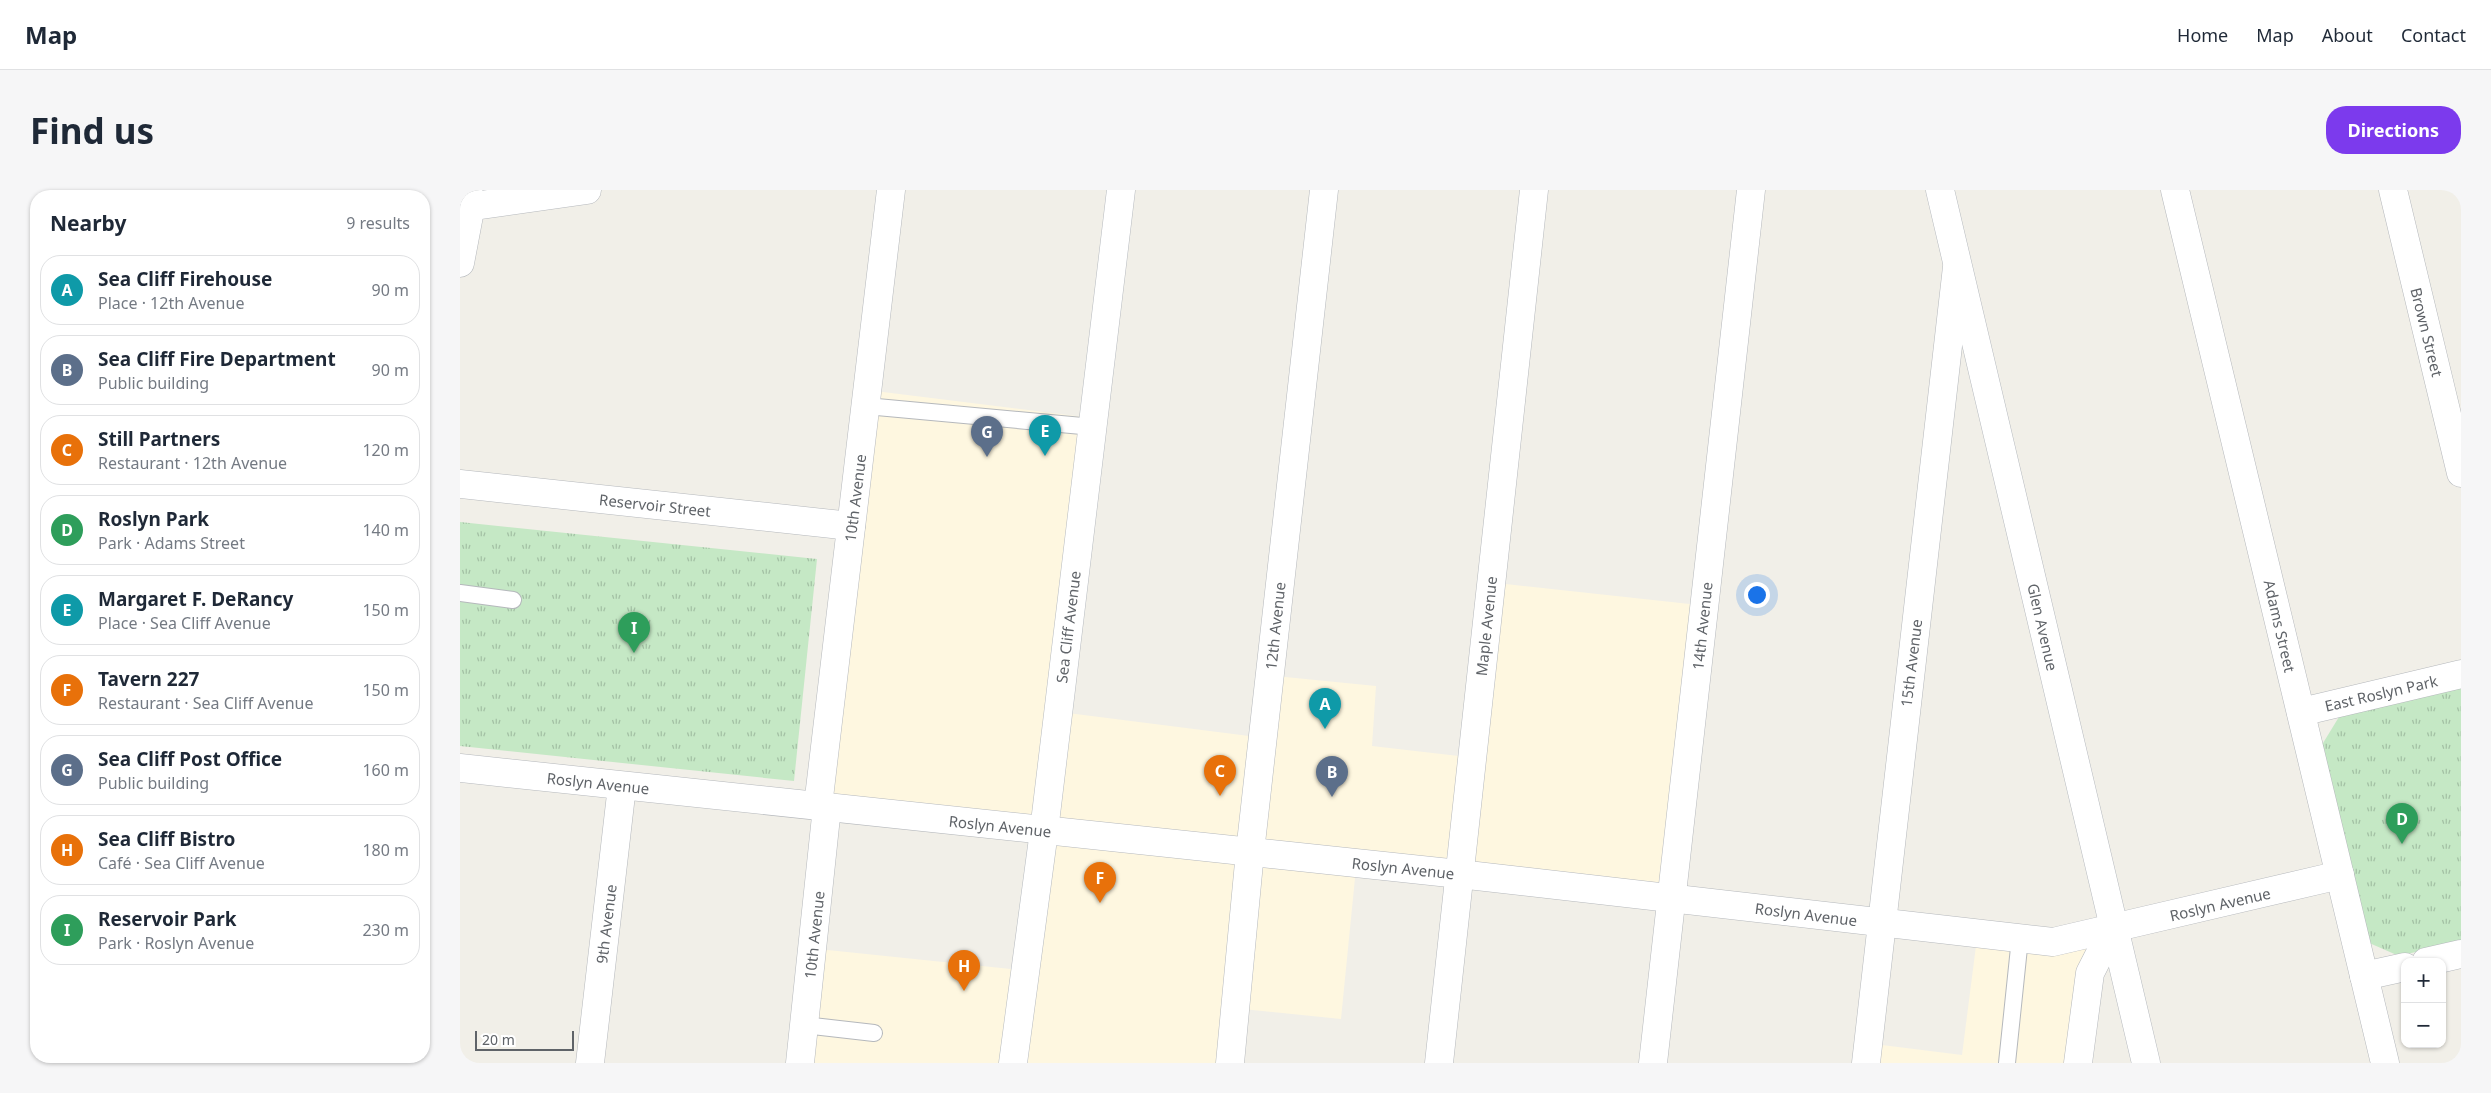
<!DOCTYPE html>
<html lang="en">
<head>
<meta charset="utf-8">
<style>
  :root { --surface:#fff; --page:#f6f6f7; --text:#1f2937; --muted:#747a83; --line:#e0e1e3; --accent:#7c3aed }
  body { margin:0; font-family:"Noto Sans",sans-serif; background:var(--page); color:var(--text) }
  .controls { position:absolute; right:15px; bottom:15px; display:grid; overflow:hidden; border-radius:10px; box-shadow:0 1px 4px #0004 }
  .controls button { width:45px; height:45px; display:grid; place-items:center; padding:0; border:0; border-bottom:1px solid var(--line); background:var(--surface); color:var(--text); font:25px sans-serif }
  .scale { position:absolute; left:15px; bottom:12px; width:99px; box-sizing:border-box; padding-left:5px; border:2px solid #5f6368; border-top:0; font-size:14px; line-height:18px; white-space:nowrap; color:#5f6368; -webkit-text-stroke:4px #fff; paint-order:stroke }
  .you { position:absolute; left:1296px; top:404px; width:18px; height:18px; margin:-12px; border:4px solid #fff; border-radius:50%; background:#1a73e8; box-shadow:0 0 0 8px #1a73e833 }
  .badge { display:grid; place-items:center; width:32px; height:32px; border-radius:50%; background:var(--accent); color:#fff; font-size:16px; font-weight:700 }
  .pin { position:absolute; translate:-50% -41px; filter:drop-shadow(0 1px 2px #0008) }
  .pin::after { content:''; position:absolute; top:26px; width:18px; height:15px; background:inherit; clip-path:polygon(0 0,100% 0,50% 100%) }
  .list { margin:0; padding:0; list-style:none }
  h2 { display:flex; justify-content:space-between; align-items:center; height:65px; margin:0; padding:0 20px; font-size:21px }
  h2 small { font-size:16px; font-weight:400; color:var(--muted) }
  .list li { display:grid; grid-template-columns:32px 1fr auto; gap:15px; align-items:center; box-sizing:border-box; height:70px; margin:0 10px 10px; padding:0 10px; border:1px solid var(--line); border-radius:20px }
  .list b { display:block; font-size:19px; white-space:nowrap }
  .list p { margin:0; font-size:16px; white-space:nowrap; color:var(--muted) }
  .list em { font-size:16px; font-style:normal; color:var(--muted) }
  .map { position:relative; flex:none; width:2001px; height:873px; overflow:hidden; border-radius:20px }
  header { display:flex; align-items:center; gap:30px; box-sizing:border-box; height:70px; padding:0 25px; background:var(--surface); border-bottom:1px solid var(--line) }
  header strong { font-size:24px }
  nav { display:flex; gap:28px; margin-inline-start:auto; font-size:18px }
  .intro { display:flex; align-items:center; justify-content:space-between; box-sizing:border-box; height:120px; padding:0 30px }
  h1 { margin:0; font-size:35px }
  .button { padding:12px 22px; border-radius:20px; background:var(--accent); color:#fff; font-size:18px; font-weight:700 }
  main { display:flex; gap:30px; padding:0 30px }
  aside { flex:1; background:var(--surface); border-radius:20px; box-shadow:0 1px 4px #0004 }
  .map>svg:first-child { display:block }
  .commercial { fill:#fef7e0 }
  .park { fill:url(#park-tufts) }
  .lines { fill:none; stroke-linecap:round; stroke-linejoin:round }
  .lane-casing { stroke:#b5b8bc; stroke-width:18 }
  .street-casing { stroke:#b5b8bc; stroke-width:29 }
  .secondary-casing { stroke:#b6babf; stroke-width:29 }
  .lane { stroke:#fff; stroke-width:16 }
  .street { stroke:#fff; stroke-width:28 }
  .secondary { stroke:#fff; stroke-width:28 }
  .labels { text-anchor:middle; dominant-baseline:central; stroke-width:4; stroke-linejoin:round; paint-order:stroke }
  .street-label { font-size:15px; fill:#5f6368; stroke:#fff }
</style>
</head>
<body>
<header>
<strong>Map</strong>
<nav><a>Home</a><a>Map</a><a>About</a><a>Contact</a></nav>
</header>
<div class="intro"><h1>Find us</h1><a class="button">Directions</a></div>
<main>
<aside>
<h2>Nearby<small>9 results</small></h2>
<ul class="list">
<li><span class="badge" style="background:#0f9aa8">A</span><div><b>Sea Cliff Firehouse</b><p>Place · 12th Avenue</p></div><em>90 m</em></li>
<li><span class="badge" style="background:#5c6f8a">B</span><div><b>Sea Cliff Fire Department</b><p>Public building</p></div><em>90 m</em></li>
<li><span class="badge" style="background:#e8710a">C</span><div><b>Still Partners</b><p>Restaurant · 12th Avenue</p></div><em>120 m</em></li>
<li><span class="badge" style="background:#2e9e5b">D</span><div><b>Roslyn Park</b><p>Park · Adams Street</p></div><em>140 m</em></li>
<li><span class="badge" style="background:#0f9aa8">E</span><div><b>Margaret F. DeRancy</b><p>Place · Sea Cliff Avenue</p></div><em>150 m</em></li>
<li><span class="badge" style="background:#e8710a">F</span><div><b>Tavern 227</b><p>Restaurant · Sea Cliff Avenue</p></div><em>150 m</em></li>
<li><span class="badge" style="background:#5c6f8a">G</span><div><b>Sea Cliff Post Office</b><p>Public building</p></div><em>160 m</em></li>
<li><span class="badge" style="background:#e8710a">H</span><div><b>Sea Cliff Bistro</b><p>Café · Sea Cliff Avenue</p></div><em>180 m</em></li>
<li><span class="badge" style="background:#2e9e5b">I</span><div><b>Reservoir Park</b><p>Park · Roslyn Avenue</p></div><em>230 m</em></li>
</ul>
</aside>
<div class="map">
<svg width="2001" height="873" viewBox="0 0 2001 873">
  <defs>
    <pattern id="park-tufts" width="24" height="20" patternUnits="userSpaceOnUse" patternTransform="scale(1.25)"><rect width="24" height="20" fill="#c5e8c5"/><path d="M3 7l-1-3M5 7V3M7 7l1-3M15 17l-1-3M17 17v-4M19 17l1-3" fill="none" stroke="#a3c0a4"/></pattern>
  </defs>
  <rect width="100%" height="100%" fill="#f1efe8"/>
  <g class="commercial">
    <path d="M 415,201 L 640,229 L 600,522 L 797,547 L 805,485 L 916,496 L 912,556 L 1016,568 L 1036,393 L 1239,415 L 1207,702 L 897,668 L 881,829 L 773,818 L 767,873 L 345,873 L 358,759 L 560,780 L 580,636 L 366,610 Z"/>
    <path d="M 1647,743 L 1615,873 L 1411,873 L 1414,854 L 1502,865 L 1517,748 Z"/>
  </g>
  <g class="park">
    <path d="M 0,332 L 357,369 L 334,591 L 0,556 Z"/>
    <path d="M 2001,494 L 2001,751 L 1939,766 L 1907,752 L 1860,558 L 1882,522 Z"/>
  </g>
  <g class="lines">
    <defs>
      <g id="lane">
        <path d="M 406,216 L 633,237"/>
        <path d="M 0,403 L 53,410"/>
        <path d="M 344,835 L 414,843"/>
        <path d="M 1547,873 L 1560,748"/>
      </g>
      <g id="street">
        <path d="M 1715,0 L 1925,873"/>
        <path d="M 1933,0 L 2001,283"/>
        <path d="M 0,18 L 127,0"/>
        <path d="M 0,73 L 11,15 L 8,0"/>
        <path d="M 0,294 L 391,336"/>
        <path d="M 1841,522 L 2001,484"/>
        <path d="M 0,578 L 999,684 L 1593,752 L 1880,685"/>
        <path d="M 358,616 L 431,0"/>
        <path d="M 1966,772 L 2001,764"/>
        <path d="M 1904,786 L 1945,777"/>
        <path d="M 130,873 L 162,596"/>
        <path d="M 340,873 L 367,617"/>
        <path d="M 770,873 L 790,662 L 864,0"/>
        <path d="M 979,873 L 1074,0"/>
        <path d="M 1193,873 L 1291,0"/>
        <path d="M 1406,873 L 1497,77"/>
        <path d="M 1618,873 L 1630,783 L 1653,738"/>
      </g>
      <g id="secondary">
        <path d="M 1480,0 L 1686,873"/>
        <path d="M 553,873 L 584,641 L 661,0"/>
      </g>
    </defs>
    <use href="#lane" class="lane-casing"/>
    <use href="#street" class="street-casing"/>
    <use href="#secondary" class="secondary-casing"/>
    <use href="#lane" class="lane"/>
    <use href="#street" class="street"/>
    <use href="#secondary" class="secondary"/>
  </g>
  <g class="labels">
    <g class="street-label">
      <text transform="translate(1967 142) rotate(76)">Brown Street</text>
      <text transform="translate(395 308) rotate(-83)">10th Avenue</text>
      <text transform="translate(195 315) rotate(6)">Reservoir Street</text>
      <text transform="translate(815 436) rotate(-84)">12th Avenue</text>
      <text transform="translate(1026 436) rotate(-84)">Maple Avenue</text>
      <text transform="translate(1242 436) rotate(-84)">14th Avenue</text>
      <text transform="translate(1820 436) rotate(77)">Adams Street</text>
      <text transform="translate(608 437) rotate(-83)">Sea Cliff Avenue</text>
      <text transform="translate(1583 437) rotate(77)">Glen Avenue</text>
      <text transform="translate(1451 473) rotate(-83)">15th Avenue</text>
      <text transform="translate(1921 503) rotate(-13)">East Roslyn Park</text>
      <text transform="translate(138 593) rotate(6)">Roslyn Avenue</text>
      <text transform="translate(540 636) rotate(6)">Roslyn Avenue</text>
      <text transform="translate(943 678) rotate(6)">Roslyn Avenue</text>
      <text transform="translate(1760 714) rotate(-13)">Roslyn Avenue</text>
      <text transform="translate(1346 724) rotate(7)">Roslyn Avenue</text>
      <text transform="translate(146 734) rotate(-83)">9th Avenue</text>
      <text transform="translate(354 745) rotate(-84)">10th Avenue</text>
    </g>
  </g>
</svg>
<div class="controls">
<button>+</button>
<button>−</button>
</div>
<div class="scale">20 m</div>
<div class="you"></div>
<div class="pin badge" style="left:865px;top:539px;background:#0f9aa8">A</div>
<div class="pin badge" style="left:872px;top:607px;background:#5c6f8a">B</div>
<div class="pin badge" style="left:760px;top:606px;background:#e8710a">C</div>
<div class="pin badge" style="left:1942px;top:654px;background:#2e9e5b">D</div>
<div class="pin badge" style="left:585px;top:266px;background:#0f9aa8">E</div>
<div class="pin badge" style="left:640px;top:713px;background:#e8710a">F</div>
<div class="pin badge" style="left:527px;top:267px;background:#5c6f8a">G</div>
<div class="pin badge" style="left:504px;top:801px;background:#e8710a">H</div>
<div class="pin badge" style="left:174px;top:463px;background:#2e9e5b">I</div>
</div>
</main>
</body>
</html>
